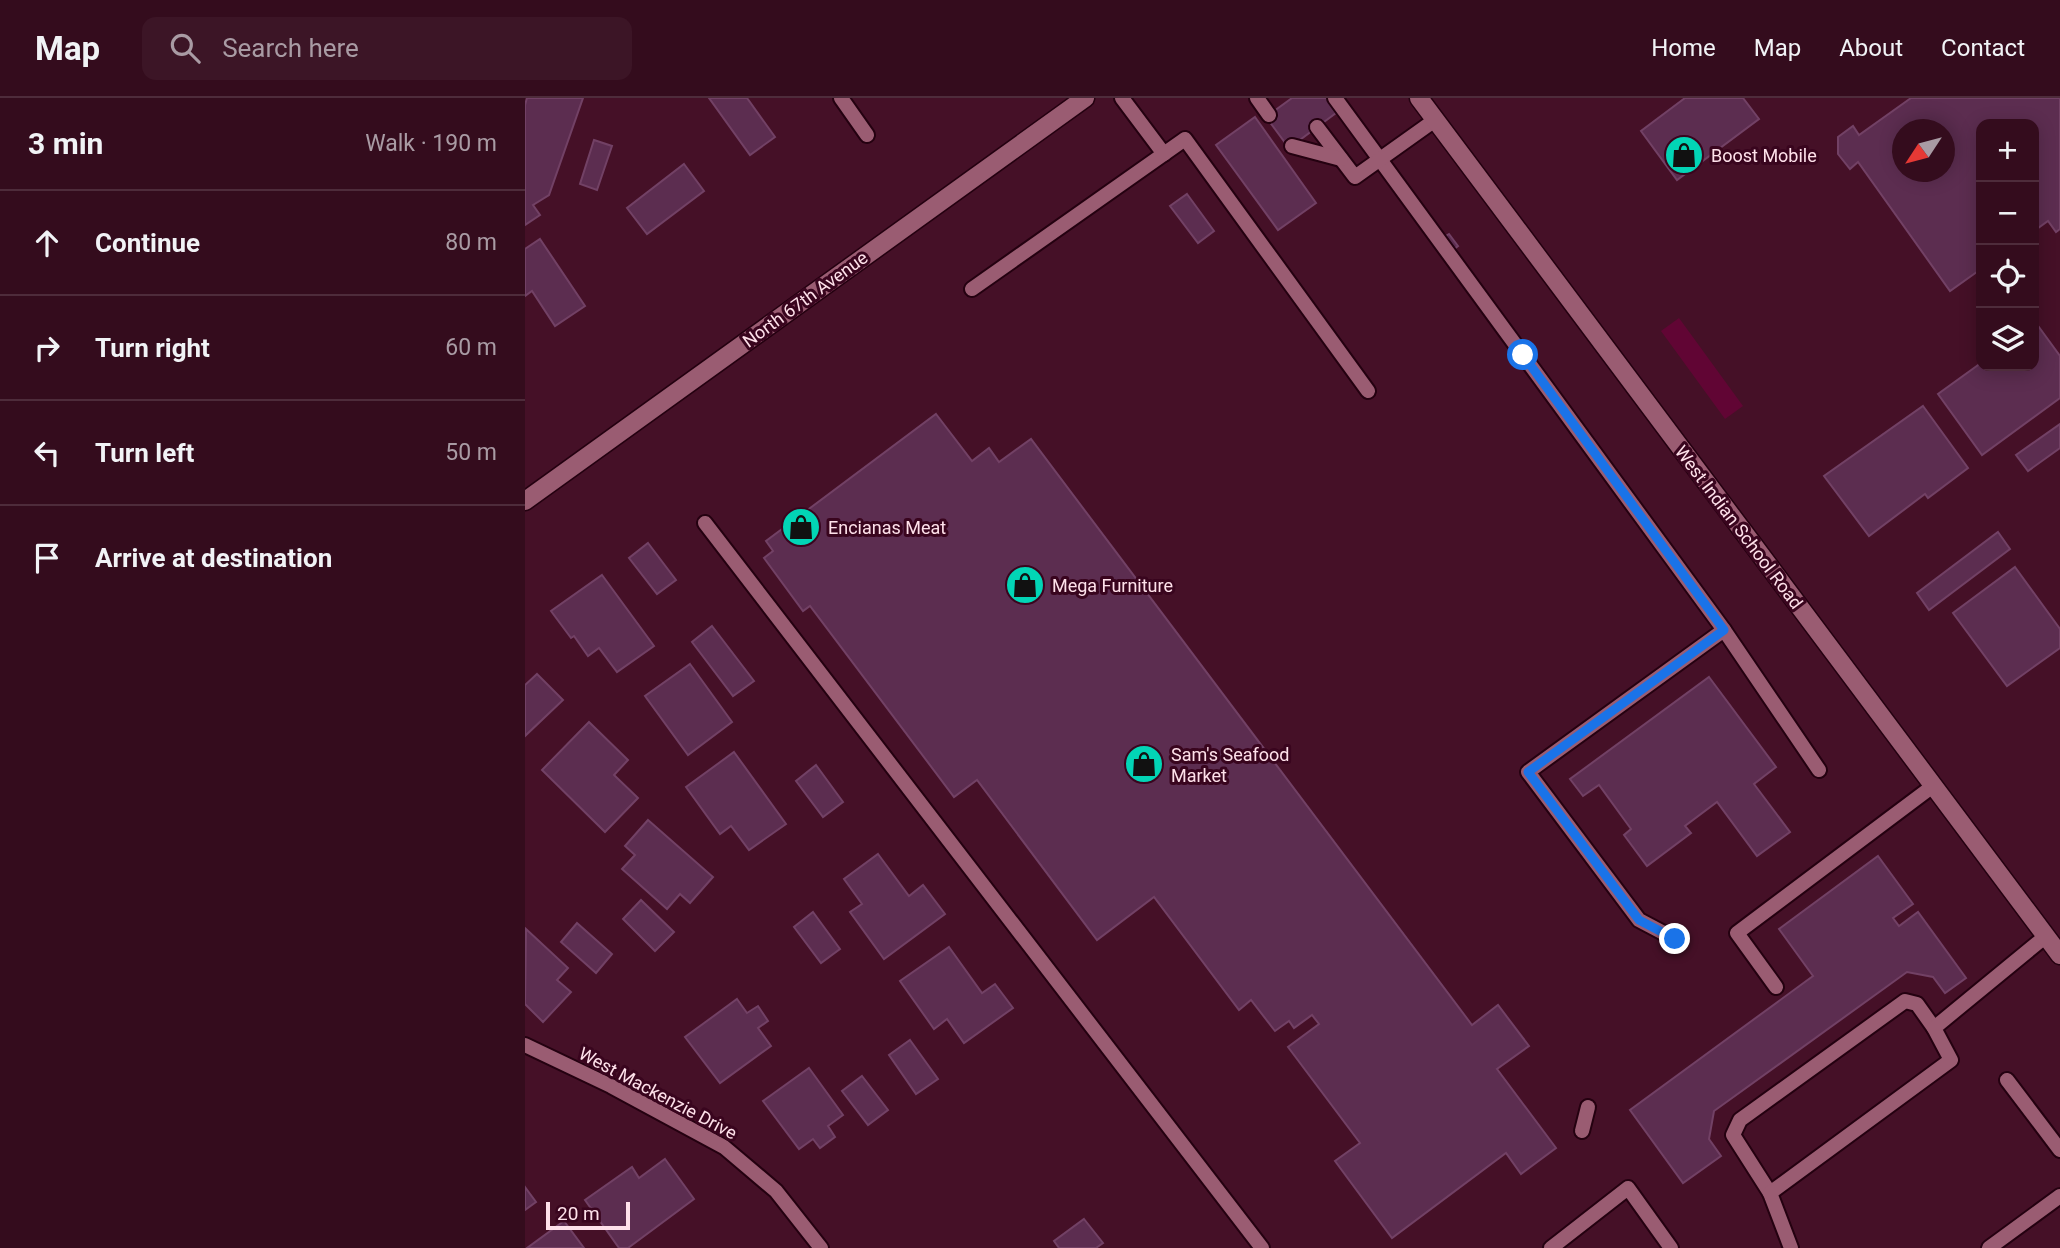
<!DOCTYPE html>
<html lang="en">
<head>
<meta charset="utf-8">
<style>
  :root { --surface:#340c1d; --page:#3c1526; --text:#f1f3f6; --muted:#a99ba4; --line:#4e2c3b }
  body { margin:0; font-family:Roboto,sans-serif; background:var(--page); color:var(--text) }
  .controls { position:absolute; right:21px; top:21px; display:grid; overflow:hidden; border-radius:14px; box-shadow:0 4px 18px #0003 }
  .controls button { width:63px; height:63px; display:grid; place-items:center; padding:0; border:0; border-bottom:2px solid var(--line); background:var(--surface); color:var(--text); font:35px sans-serif }
  .compass { position:absolute; left:1367px; top:21px; width:63px; height:63px; border-radius:50%; background:var(--surface); box-shadow:0 4px 18px #0003; rotate:234deg }
  .scale { position:absolute; left:21px; bottom:18px; width:84px; box-sizing:border-box; padding-left:7px; border:4px solid #fee1ea; border-top:0; font-size:19px; line-height:24px; white-space:nowrap; color:#fee1ea; -webkit-text-stroke:5px #39051e; paint-order:stroke }
  .stop { position:absolute; width:21px; height:21px; margin:-16px; border:5px solid #1a73e8; border-radius:50%; background:#fff }
  .stop.end { background:#1a73e8; border-color:#fff; box-shadow:0 2px 7px #0008 }
  .list { margin:0; padding:0; list-style:none }
  h2 { display:flex; justify-content:space-between; align-items:center; height:91px; margin:0; padding:0 28px; font-size:30px }
  h2 small { font-size:23px; font-weight:400; color:var(--muted) }
  .list li { display:grid; grid-template-columns:46px 1fr auto; gap:21px; align-items:center; box-sizing:border-box; height:105px; padding:0 28px; border-top:2px solid var(--line) }
  .list b { display:block; font-size:26px; white-space:nowrap }
  .list em { font-size:23px; font-style:normal; color:var(--muted) }
  .icon { flex:none; width:38px; height:38px; fill:none; stroke:currentColor; stroke-width:2; stroke-linecap:round; stroke-linejoin:round }
  .map { position:relative; flex:none; width:1535px; height:1150px; overflow:hidden }
  header { display:flex; align-items:center; gap:42px; box-sizing:border-box; height:98px; padding:0 35px; background:var(--surface); border-bottom:2px solid var(--line) }
  header strong { font-size:33px }
  nav { display:flex; gap:38px; margin-inline-start:auto; font-size:24px }
  .search { width:490px; height:63px; background:var(--page); display:flex; align-items:center; gap:18px; box-sizing:border-box; padding:0 24px; border-radius:14px; color:var(--muted); font-size:26px }
  main { display:flex }
  aside { flex:1; background:var(--surface) }
  .map>svg:first-child { display:block }
  .green { fill:#610534 }
  .building { fill:#5c2d50; stroke:#724165; stroke-width:2; fill-rule:evenodd }
  .lines { fill:none; stroke-linecap:round; stroke-linejoin:round }
  .service-casing { stroke:#240110; stroke-width:18 }
  .secondary-casing { stroke:#240110; stroke-width:21 }
  .service { stroke:#9a5c72; stroke-width:14 }
  .secondary { stroke:#9a5c72; stroke-width:18 }
  .route { stroke:#1a73e8; stroke-width:9 }
  .labels { text-anchor:middle; dominant-baseline:central; stroke-width:6; stroke-linejoin:round; paint-order:stroke }
  .poi-label { font-size:18px; fill:#fee1ea; stroke:#39051e; text-anchor:start }
  .street-label { font-size:18px; fill:#fee1ea; stroke:#39051e }
</style>
</head>
<body>
<header>
<strong>Map</strong>
<div class="search"><svg class="icon" aria-label="search" viewBox="0 0 24 24"><circle cx="10" cy="10" r="6"/><path d="M15 15l6 6"/></svg>Search here</div>
<nav><a>Home</a><a>Map</a><a>About</a><a>Contact</a></nav>
</header>
<main>
<aside>
<h2>3 min<small>Walk · 190 m</small></h2>
<ul class="list">
<li><svg class="icon" aria-label="ahead" viewBox="0 0 24 24"><path d="M12 20V5M6 11l6-6 6 6"/></svg><div><b>Continue</b></div><em>80 m</em></li>
<li><svg class="icon" aria-label="right" viewBox="0 0 24 24"><path d="M7 20v-9h11M14 6l5 5-5 5"/></svg><div><b>Turn right</b></div><em>60 m</em></li>
<li><svg class="icon" aria-label="left" viewBox="0 0 24 24"><path d="M17 20v-9H6M10 6l-5 5 5 5"/></svg><div><b>Turn left</b></div><em>50 m</em></li>
<li><svg class="icon" aria-label="arrive" viewBox="0 0 24 24"><path d="M6 21V4h12l-3 4 3 4H6"/></svg><div><b>Arrive at destination</b></div></li>
</ul>
</aside>
<div class="map">
<svg width="1535" height="1150" viewBox="0 0 1535 1150">
  <rect width="100%" height="100%" fill="#451027"/>
  <path class="green" d="M 1154,220 L 1218,308 L 1200,321 L 1136,233 Z"/>
  <g class="building">
    <path d="M 2,0 L 58,0 L 24,97 L 8,107 L 15,117 L 0,127 L 0,7 Z"/>
    <path d="M 184,0 L 222,0 L 250,39 L 225,57 Z"/>
    <path d="M 767,0 L 807,0 L 815,12 L 764,50 L 741,19 Z"/>
    <path d="M 1160,0 L 1218,0 L 1234,21 L 1152,82 L 1116,33 Z"/>
    <path d="M 1386,0 L 1535,0 L 1535,131 L 1531,134 L 1523,123 L 1509,133 L 1509,26 L 1456,26 L 1456,171 L 1425,193 L 1333,64 L 1325,71 L 1313,56 L 1313,39 L 1328,28 L 1334,37 ZM 1378,32 L 1420,32 L 1420,74 L 1378,74 Z"/>
    <path d="M 730,19 L 791,105 L 753,132 L 691,47 Z"/>
    <path d="M 69,42 L 87,48 L 72,92 L 55,86 Z"/>
    <path d="M 159,66 L 179,93 L 122,136 L 102,110 Z"/>
    <path d="M 662,96 L 689,133 L 673,145 L 645,108 Z"/>
    <path d="M 924,136 L 933,148 L 928,152 L 919,139 Z"/>
    <path d="M 15,141 L 60,208 L 30,228 L 7,193 L 0,198 L 0,151 Z"/>
    <path d="M 1511,225 L 1535,258 L 1535,300 L 1457,357 L 1413,296 L 1456,265 L 1456,268 L 1509,268 L 1509,227 Z"/>
    <path d="M 1398,308 L 1443,370 L 1403,400 L 1400,396 L 1344,438 L 1299,378 Z"/>
    <path d="M 411,316 L 447,363 L 464,350 L 474,364 L 506,341 L 947,927 L 973,907 L 1004,948 L 972,971 L 1031,1050 L 996,1076 L 981,1055 L 867,1140 L 810,1063 L 835,1045 L 763,949 L 794,926 L 787,917 L 769,930 L 764,923 L 750,933 L 726,902 L 714,912 L 629,799 L 572,842 L 452,682 L 429,699 L 285,508 L 278,513 L 239,460 L 248,453 L 241,443 Z"/>
    <path d="M 1535,326 L 1535,350 L 1503,373 L 1491,357 Z"/>
    <path d="M 1473,434 L 1485,451 L 1404,512 L 1392,495 Z"/>
    <path d="M 123,445 L 151,482 L 132,496 L 104,460 Z"/>
    <path d="M 1490,469 L 1535,531 L 1535,550 L 1482,588 L 1428,515 Z"/>
    <path d="M 77,477 L 129,548 L 92,574 L 74,550 L 63,558 L 49,538 L 46,540 L 26,513 Z"/>
    <path d="M 187,528 L 229,583 L 208,598 L 167,544 Z"/>
    <path d="M 165,566 L 207,624 L 163,657 L 120,598 Z"/>
    <path d="M 12,576 L 38,602 L 0,638 L 0,587 Z"/>
    <path d="M 1184,579 L 1251,669 L 1229,686 L 1265,734 L 1232,758 L 1192,704 L 1160,728 L 1166,735 L 1122,768 L 1099,737 L 1106,731 L 1074,687 L 1058,698 L 1045,681 Z"/>
    <path d="M 64,624 L 103,662 L 89,677 L 113,700 L 80,734 L 17,672 Z"/>
    <path d="M 209,654 L 261,726 L 224,752 L 206,728 L 195,736 L 161,689 Z"/>
    <path d="M 291,667 L 318,704 L 298,719 L 271,683 Z"/>
    <path d="M 123,722 L 188,779 L 165,805 L 155,796 L 142,811 L 97,771 L 110,757 L 100,748 Z"/>
    <path d="M 353,756 L 384,798 L 398,787 L 420,816 L 359,861 L 325,814 L 337,806 L 319,781 Z"/>
    <path d="M 1353,758 L 1388,806 L 1368,820 L 1374,828 L 1393,814 L 1441,880 L 1420,895 L 1408,879 L 1382,874 L 1189,1013 L 1184,1041 L 1196,1058 L 1158,1085 L 1105,1012 L 1288,878 L 1254,831 Z"/>
    <path d="M 116,802 L 149,834 L 130,853 L 98,821 Z"/>
    <path d="M 288,814 L 315,851 L 296,865 L 269,829 Z"/>
    <path d="M 52,825 L 87,856 L 71,875 L 36,844 Z"/>
    <path d="M 1,831 L 43,870 L 32,882 L 46,894 L 18,924 L 0,906 Z"/>
    <path d="M 424,849 L 457,895 L 470,886 L 488,910 L 439,945 L 422,921 L 409,931 L 375,883 Z"/>
    <path d="M 212,901 L 222,915 L 233,908 L 243,923 L 233,930 L 246,948 L 195,985 L 160,939 Z"/>
    <path d="M 385,942 L 413,981 L 391,996 L 364,957 Z"/>
    <path d="M 284,970 L 318,1017 L 303,1028 L 310,1039 L 295,1050 L 288,1041 L 274,1051 L 238,1003 Z"/>
    <path d="M 337,978 L 363,1012 L 343,1027 L 317,993 Z"/>
    <path d="M 140,1061 L 169,1101 L 103,1150 L 94,1150 L 60,1102 L 107,1069 L 114,1080 Z"/>
    <path d="M 0,1089 L 11,1104 L 0,1112 Z"/>
    <path d="M 559,1121 L 578,1145 L 571,1150 L 534,1150 L 529,1143 Z"/>
    <path d="M 39,1123 L 59,1150 L 2,1150 Z"/>
  </g>
  <g class="lines">
    <defs>
      <g id="service">
        <path d="M 316,0 L 342,37"/>
        <path d="M 597,0 L 639,56"/>
        <path d="M 732,0 L 744,17"/>
        <path d="M 810,0 L 1199,532"/>
        <path d="M 792,29 L 830,79 L 910,22"/>
        <path d="M 767,48 L 816,61"/>
        <path d="M 447,191 L 660,41 L 843,293"/>
        <path d="M 180,425 L 737,1150"/>
        <path d="M 1150,841 L 1114,822 L 1003,674 L 1199,532 L 1294,672"/>
        <path d="M 1251,889 L 1212,835 L 1408,688"/>
        <path d="M 0,947 L 86,988 L 199,1049 L 251,1093 L 296,1150"/>
        <path d="M 1482,982 L 1535,1052"/>
        <path d="M 1057,1033 L 1063,1009"/>
        <path d="M 1245,1095 L 1208,1037 L 1215,1022 L 1380,903 L 1392,906 L 1409,930"/>
        <path d="M 1026,1150 L 1103,1090 L 1146,1150"/>
        <path d="M 1266,1150 L 1245,1095 L 1426,962 L 1409,930 L 1521,838"/>
        <path d="M 1464,1150 L 1535,1098"/>
      </g>
      <g id="secondary">
        <path d="M 894,0 L 1535,857"/>
        <path d="M 0,403 L 560,0"/>
      </g>
    </defs>
    <use href="#service" class="service-casing"/>
    <use href="#secondary" class="secondary-casing"/>
    <use href="#service" class="service"/>
    <use href="#secondary" class="secondary"/>
  </g>
  <g class="lines">
    <path class="route" d="M 998,257 L 1199,532 L 1003,674 L 1114,822 L 1150,841"/>
  </g>
  <defs>
    <symbol id="shop-disc" viewBox="-11 -11 22 22"><circle r="9.5" fill="#02d5b6" stroke="#39051e"/><path d="M-5-2.5h2.3a2.7 3.5 0 0 1 5.4 0H5L5.5 6h-11ZM-1.5-2.5h3a1.5 2.3 0 0 0-3 0Z" fill="#111"/></symbol>
  </defs>
  <g fill-rule="evenodd">
    <use href="#shop-disc" x="1137" y="35" width="44" height="44"/>
    <use href="#shop-disc" x="254" y="407" width="44" height="44"/>
    <use href="#shop-disc" x="478" y="465" width="44" height="44"/>
    <use href="#shop-disc" x="597" y="644" width="44" height="44"/>
  </g>
  <g class="labels">
    <g class="poi-label">
      <text x="1186" y="57">Boost Mobile</text>
      <text x="303" y="429">Encianas Meat</text>
      <text x="527" y="487">Mega Furniture</text>
      <text x="646" y="656">Sam's Seafood<tspan x="646" dy="21">Market</tspan></text>
    </g>
    <g class="street-label">
      <text transform="translate(280 201) rotate(-36)">North 67th Avenue</text>
      <text transform="translate(1214 429) rotate(53)">West Indian School Road</text>
      <text transform="translate(133 995) rotate(28)">West Mackenzie Drive</text>
    </g>
  </g>
</svg>
<div class="controls">
<button>+</button>
<button>−</button>
<button><svg class="icon" aria-label="locate" viewBox="0 0 24 24"><circle cx="12" cy="12" r="6"/><path d="M12 2v4M12 18v4M2 12h4M18 12h4"/></svg></button>
<button><svg class="icon" aria-label="layers" viewBox="0 0 24 24"><path d="M12 4l9 5-9 5-9-5zM3 14l9 5 9-5"/></svg></button>
</div>
<svg class="compass" viewBox="-18 -18 36 36"><path d="M0-13l5 13h-10z" fill="#e53935"/><path d="M0 13l5-13h-10z" fill="#a99ba4"/></svg>
<div class="scale">20 m</div>
<div class="stop" style="left:998px;top:257px"></div>
<div class="stop end" style="left:1150px;top:841px"></div>
</div>
</main>
</body>
</html>
